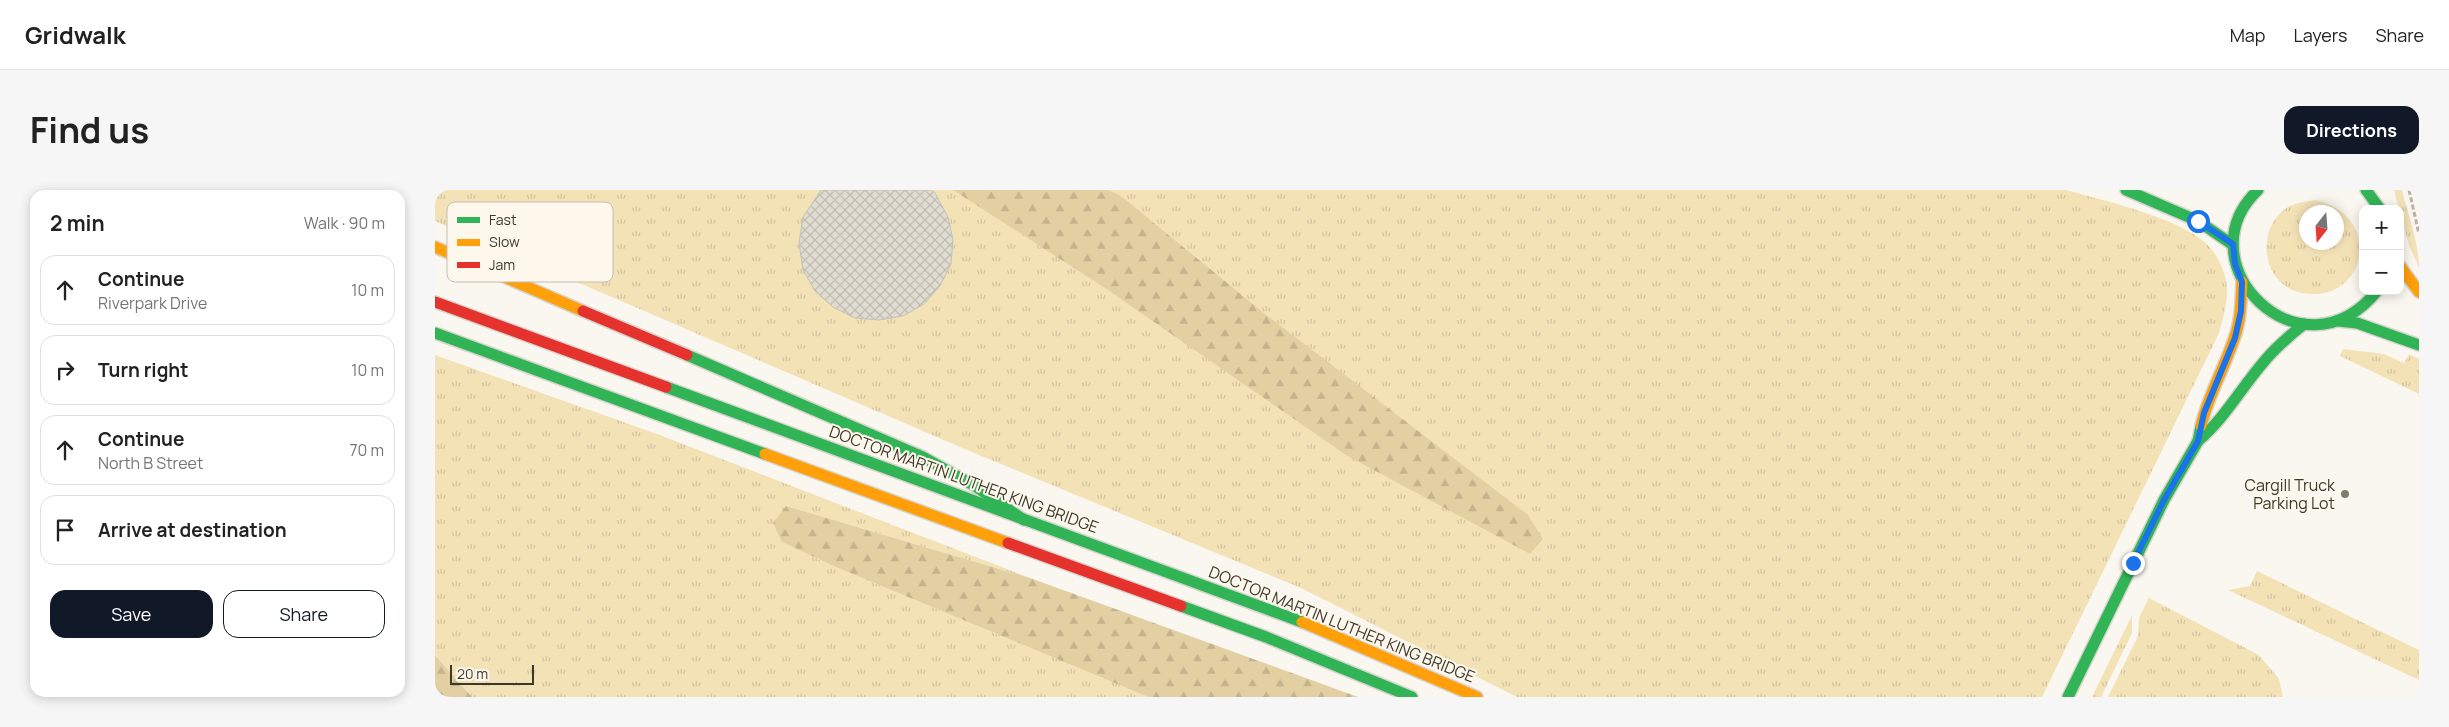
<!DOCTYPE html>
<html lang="en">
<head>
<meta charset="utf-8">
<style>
  :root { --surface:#fff; --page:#f6f6f6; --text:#222; --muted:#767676; --line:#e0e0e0; --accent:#111827 }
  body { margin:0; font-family:Manrope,sans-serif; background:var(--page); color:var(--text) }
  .controls { position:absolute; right:15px; top:15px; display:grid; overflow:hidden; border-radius:10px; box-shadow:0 2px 12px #0003 }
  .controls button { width:45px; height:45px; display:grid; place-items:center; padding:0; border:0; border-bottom:1px solid var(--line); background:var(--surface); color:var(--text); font:25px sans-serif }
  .compass { position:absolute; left:1864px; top:15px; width:45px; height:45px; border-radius:50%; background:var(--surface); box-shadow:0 2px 12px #0003; rotate:197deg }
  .scale { position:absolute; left:15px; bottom:12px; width:84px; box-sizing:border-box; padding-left:5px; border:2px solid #3d382c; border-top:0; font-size:14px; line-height:18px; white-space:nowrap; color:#3d382c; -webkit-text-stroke:4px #fef8ec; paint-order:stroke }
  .stop { position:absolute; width:15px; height:15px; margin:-11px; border:4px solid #1a73e8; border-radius:50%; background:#fff }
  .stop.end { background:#1a73e8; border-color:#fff; box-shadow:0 1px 5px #0008 }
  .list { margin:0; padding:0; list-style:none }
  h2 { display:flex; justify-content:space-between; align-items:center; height:65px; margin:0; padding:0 20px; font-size:21px }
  h2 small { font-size:16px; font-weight:400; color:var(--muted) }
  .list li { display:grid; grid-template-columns:32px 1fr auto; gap:15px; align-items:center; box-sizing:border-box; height:70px; margin:0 10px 10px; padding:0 10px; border:1px solid var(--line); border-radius:15px }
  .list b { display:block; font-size:19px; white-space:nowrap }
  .list p { margin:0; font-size:16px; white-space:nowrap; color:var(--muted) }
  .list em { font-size:16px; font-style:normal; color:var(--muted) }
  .actions { display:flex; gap:10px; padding:15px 20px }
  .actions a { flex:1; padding:11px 0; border:1px solid var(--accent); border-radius:15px; text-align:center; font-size:18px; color:var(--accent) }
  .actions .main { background:var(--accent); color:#fff }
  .icon { flex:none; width:28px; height:28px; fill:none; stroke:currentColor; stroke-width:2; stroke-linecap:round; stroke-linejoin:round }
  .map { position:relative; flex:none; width:1984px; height:507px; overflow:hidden; border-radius:15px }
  header { display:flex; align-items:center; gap:30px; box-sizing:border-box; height:70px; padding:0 25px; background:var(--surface); border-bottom:1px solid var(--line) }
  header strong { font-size:24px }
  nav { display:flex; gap:28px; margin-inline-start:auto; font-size:18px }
  .intro { display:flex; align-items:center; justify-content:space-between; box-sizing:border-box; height:120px; padding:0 30px }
  h1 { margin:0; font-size:35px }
  .button { padding:12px 22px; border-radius:15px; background:var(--accent); color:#fff; font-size:18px; font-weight:700 }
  main { display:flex; gap:30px; padding:0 30px }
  aside { flex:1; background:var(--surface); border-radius:15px; box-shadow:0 2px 12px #0003 }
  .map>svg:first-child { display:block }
  .grass { fill:url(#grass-tufts); fill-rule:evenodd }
  .forest { fill:url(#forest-firs) }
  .building { fill:url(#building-cross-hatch); stroke:#c5c1b8 }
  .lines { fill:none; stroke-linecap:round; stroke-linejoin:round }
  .fast-casing { stroke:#d7d4ce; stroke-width:14 }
  .slow-casing { stroke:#d7d4ce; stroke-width:14 }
  .jam-casing { stroke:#d7d4ce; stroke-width:14 }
  .path { stroke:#b8b2a7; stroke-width:3; stroke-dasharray:5 2.5; stroke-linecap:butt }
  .fast { stroke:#30b455; stroke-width:11 }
  .slow { stroke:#ff9f0a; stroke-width:11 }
  .jam { stroke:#e5322d; stroke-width:11 }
  .route { stroke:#1a73e8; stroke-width:6 }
  .poi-dot { fill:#7f7b71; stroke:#fef8ec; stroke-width:2 }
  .labels { text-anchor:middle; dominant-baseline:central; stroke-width:4; stroke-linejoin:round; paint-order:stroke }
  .street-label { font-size:16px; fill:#3d382c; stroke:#fef8ec }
  .poi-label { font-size:16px; fill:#3d382c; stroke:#fef8ec; text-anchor:end }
  .key { fill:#fef8ec; stroke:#c4beb2; stroke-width:1 }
  .key-label { font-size:14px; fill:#3d382c }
</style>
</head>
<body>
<header>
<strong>Gridwalk</strong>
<nav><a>Map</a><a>Layers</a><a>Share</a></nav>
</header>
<div class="intro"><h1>Find us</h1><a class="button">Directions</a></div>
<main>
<aside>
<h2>2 min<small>Walk · 90 m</small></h2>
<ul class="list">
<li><svg class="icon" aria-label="ahead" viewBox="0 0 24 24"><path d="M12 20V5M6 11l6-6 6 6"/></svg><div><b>Continue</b><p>Riverpark Drive</p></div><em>10 m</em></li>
<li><svg class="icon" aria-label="right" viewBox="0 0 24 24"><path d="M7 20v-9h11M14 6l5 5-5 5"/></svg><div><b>Turn right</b></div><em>10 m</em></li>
<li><svg class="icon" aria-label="ahead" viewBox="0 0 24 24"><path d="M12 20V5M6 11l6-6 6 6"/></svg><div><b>Continue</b><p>North B Street</p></div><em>70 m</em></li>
<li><svg class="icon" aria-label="arrive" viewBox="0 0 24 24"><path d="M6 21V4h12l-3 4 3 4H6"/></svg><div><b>Arrive at destination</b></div></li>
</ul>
<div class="actions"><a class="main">Save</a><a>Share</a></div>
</aside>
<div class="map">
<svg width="1984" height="507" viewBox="0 0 1984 507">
  <defs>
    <pattern id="grass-tufts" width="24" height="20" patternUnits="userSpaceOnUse" patternTransform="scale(1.25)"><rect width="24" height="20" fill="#f4e2b7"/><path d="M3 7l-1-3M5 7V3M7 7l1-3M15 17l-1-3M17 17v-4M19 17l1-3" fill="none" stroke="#d2c39e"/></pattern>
    <pattern id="forest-firs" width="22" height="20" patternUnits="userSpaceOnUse" patternTransform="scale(1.25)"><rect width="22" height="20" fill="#e3d0a2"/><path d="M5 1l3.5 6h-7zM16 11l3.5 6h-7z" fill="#c4b38c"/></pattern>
    <pattern id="building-cross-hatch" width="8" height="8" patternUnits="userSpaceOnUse" patternTransform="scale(1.25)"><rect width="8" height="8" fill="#e0dcd2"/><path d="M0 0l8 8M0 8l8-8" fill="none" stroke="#c1beb4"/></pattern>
  </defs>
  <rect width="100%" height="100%" fill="#faf7f0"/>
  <g class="grass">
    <path d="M 0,0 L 1631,0 C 1666,10 1756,30 1777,60 C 1782,66 1787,76 1789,83 C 1796,102 1789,125 1784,143 L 1607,507 L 1082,507 L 866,398 L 532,260 L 0,31 Z"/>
    <path d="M 1959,0 L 1967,0 C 1973,26 1984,52 1984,78 L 1974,55 Z"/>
    <path d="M 1880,10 C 1951,26 1931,115 1867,103 C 1856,101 1845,94 1839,84 C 1826,64 1830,34 1850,19 C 1859,13 1869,12 1880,10 ZM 1872,22 L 1902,22 L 1902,52 L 1872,52 Z"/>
    <path d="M 1908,159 L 1949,164 L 1969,173 L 1974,164 L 1984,169 L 1984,204 L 1905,166 Z"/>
    <path d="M 0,165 L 222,244 L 595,388 L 351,316 L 347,352 L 396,375 L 713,507 L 37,507 L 0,465 Z"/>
    <path d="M 1822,381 L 1984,460 L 1984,490 L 1793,400 L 1815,396 Z"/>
    <path d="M 1714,408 L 1824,465 L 1844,489 L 1848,507 L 1673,507 L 1703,446 L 1704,427 Z"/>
    <path d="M 1697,425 L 1697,443 L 1666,507 L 1657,507 Z"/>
  </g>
  <g class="forest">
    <path d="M 518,0 L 674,0 L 686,6 L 830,124 L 1093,325 L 1108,349 L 1095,364 L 911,265 L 670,98 Z"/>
    <path d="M 351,316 L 595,388 L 923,507 L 713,507 L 396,375 L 347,352 L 338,333 Z"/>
    <path d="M 0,465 L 37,507 L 0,507 Z"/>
  </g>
  <path class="building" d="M 386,0 L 496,0 L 500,3 L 513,27 L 518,50 L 516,74 L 505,96 L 489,114 L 468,126 L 444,130 L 420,128 L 398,117 L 380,101 L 368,80 L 364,53 L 368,27 Z"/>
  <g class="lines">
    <defs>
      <g id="fast">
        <path d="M 1691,0 L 1763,31 L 1798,55"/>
        <path d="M 1823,0 C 1746,73 1866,194 1942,101"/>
        <path d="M 1931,0 L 1945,19"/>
        <path d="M 1903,131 L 1922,133 L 1984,155"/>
        <path d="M 0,143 L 330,264"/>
        <path d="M 252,165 L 488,267 L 540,296 L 589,330"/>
        <path d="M 231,197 L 867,432"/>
        <path d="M 1763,251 C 1789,229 1805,200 1827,174 C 1839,159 1854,146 1869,134"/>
        <path d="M 746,416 L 831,447 L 977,507"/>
        <path d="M 1633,507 L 1729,310 L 1763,251 L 1766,236"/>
      </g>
      <g id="slow">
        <path d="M 0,57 L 148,121"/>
        <path d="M 1965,76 L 1984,102"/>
        <path d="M 1766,236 C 1773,206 1789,179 1799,149 C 1806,131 1806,111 1807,92"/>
        <path d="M 330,264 L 573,353"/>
        <path d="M 867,432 L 1042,507"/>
      </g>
      <g id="jam">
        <path d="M 0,112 L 231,197"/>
        <path d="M 148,121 L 252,165"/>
        <path d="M 573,353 L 746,416"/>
      </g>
    </defs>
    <use href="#fast" class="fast-casing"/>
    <use href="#slow" class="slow-casing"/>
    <use href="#jam" class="jam-casing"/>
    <path class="path" d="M 1974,0 L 1984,44"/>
    <use href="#fast" class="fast"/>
    <use href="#slow" class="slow"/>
    <use href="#jam" class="jam"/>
  </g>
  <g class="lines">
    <path class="route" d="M 1698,373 L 1729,310 L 1763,251 L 1769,223 L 1800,148 L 1806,121 L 1807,92 L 1800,74 L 1798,54 L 1763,31"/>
  </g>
  <circle class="poi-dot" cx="1910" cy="304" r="5"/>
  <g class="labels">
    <g class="street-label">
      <text transform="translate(529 289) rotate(20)">DOCTOR MARTIN LUTHER KING BRIDGE</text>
      <text transform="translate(907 434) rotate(22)">DOCTOR MARTIN LUTHER KING BRIDGE</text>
    </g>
    <g class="poi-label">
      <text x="1900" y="295">Cargill Truck<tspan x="1900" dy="18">Parking Lot</tspan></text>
    </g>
  </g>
  <rect x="12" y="12" width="166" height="80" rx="8" class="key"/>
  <rect x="22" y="27" width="23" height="6" fill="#30b455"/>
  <rect x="22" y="49" width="23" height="7" fill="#ff9f0a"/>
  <rect x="22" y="72" width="23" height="6" fill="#e5322d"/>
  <g class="key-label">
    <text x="54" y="35">Fast</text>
    <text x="54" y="57">Slow</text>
    <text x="54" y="80">Jam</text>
  </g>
</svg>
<div class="controls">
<button>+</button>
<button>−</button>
</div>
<svg class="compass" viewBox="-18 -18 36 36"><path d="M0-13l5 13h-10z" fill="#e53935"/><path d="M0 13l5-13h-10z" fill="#767676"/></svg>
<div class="scale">20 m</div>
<div class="stop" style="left:1763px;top:31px"></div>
<div class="stop end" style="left:1698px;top:373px"></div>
</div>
</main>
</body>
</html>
